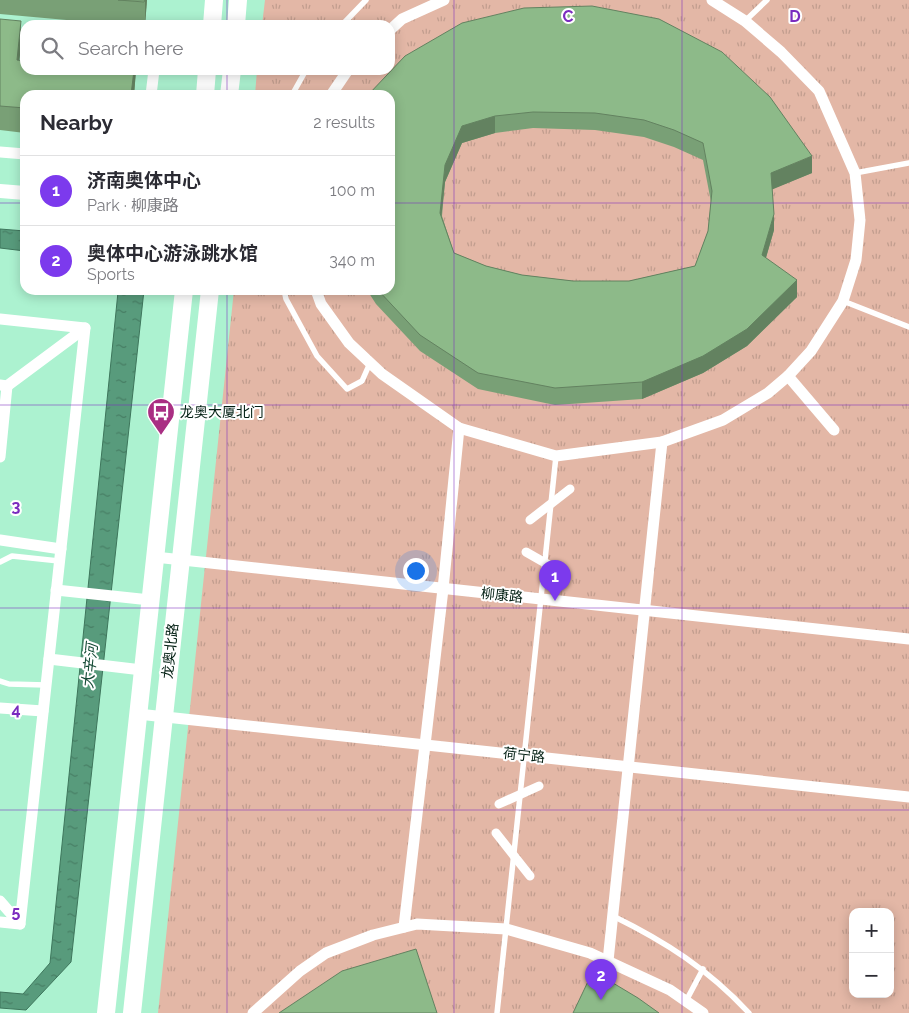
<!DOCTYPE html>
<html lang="en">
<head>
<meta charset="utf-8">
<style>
  :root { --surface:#fff; --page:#f2f2f3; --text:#2b2b33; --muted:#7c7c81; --line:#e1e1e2; --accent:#7c3aed }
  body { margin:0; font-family:Raleway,"Noto Sans SC",sans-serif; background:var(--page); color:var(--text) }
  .controls { position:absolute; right:15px; bottom:15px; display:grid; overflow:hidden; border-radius:10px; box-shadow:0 2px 12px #0003 }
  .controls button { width:45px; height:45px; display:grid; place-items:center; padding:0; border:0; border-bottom:1px solid var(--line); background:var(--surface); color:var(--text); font:25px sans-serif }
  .you { position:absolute; left:415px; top:570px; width:18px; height:18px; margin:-12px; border:4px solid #fff; border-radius:50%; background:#1a73e8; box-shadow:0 0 0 8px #1a73e833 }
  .badge { display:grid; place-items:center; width:32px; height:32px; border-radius:50%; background:var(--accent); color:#fff; font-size:16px; font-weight:700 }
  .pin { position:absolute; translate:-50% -41px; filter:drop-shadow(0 1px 2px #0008) }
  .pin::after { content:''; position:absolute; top:26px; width:18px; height:15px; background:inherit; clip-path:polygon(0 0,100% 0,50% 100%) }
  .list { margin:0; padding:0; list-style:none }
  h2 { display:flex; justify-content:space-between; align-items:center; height:65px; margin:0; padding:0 20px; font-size:21px }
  h2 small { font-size:16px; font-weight:400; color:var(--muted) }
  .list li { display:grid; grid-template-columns:32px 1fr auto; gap:15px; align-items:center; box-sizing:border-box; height:70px; padding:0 20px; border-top:1px solid var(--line) }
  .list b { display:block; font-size:19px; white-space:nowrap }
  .list p { margin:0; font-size:16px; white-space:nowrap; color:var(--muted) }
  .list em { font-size:16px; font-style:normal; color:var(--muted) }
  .icon { flex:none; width:28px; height:28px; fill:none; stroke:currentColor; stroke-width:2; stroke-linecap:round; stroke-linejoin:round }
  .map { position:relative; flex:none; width:909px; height:1013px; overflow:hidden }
  .search { position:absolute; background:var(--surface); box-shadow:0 2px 12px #0003; left:20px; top:20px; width:375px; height:55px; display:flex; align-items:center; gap:12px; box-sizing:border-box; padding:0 18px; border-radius:15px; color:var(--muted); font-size:19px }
  .panel { position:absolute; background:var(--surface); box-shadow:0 2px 12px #0003; left:20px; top:90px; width:375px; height:205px; border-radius:15px }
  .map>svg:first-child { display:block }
  .park { fill:url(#park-tufts); fill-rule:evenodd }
  .water { fill:url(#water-ripples); stroke:#3e765c }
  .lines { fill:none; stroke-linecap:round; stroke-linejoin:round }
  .service { stroke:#fff; stroke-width:5.5 }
  .pedestrian { stroke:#fff; stroke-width:9 }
  .minor { stroke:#fff; stroke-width:11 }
  .tertiary { stroke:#fff; stroke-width:14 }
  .primary { stroke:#fff; stroke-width:18 }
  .wall { fill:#79a076; fill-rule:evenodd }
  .shaded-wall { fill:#638260 }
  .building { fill:#8dba89; stroke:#638260; fill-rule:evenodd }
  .grid { fill:none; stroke:#7b2cbf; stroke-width:1; stroke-opacity:0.55 }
  .labels { text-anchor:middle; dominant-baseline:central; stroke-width:4; stroke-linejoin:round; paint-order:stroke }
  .poi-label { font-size:14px; fill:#021f13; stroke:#fff; text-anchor:start }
  .street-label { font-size:14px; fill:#021f13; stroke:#fff }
  .water-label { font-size:15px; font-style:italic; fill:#154b36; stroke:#fff }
  .grid-label { font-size:16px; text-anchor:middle; font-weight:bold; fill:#7b2cbf; stroke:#fff; stroke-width:4; stroke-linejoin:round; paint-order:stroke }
</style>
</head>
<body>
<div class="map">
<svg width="909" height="1013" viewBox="0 0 909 1013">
  <defs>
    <pattern id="park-tufts" width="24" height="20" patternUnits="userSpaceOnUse" patternTransform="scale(1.25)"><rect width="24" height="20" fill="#e3b7a6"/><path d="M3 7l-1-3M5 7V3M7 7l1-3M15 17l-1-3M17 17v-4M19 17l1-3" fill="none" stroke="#c19d8e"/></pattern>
    <pattern id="water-ripples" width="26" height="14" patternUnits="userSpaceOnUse" patternTransform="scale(1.25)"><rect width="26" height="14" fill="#589b7c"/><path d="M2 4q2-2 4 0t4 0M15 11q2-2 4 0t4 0" fill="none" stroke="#477e64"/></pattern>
  </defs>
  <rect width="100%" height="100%" fill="#acf2d0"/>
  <path class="park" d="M 265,0 L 909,0 L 909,1013 L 158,1013 L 234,290 L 390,290 L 390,95 L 255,95 L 257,70 L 390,70 L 390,25 L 262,25 ZM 853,912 L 890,912 L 890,994 L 853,994 Z"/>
  <g class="water">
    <path d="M 0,229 L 25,231 L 25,251 L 0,248 Z"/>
    <path d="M 117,290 L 144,290 L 71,962 L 26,1010 L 0,1008 L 0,992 L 23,994 L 50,963 L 118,292 Z"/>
  </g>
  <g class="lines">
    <g class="service">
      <path d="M 745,21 L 767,0"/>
      <path d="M 342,25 L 366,0"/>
      <path d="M 292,95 L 306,70"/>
      <path d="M 855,173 L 909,163"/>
      <path d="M 284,290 L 286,299 L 317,356 L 347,389 L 362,381 L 370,363"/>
      <path d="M 843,301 L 909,327"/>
      <path d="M 0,562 L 12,556 L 59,561"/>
      <path d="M 0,681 L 9,684 L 46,685"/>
      <path d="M 613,916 C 666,942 708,969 749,1013"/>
      <path d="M 686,1001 L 703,969"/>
      <path d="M 497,1013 L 556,456"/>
    </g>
    <g class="pedestrian">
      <path d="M 530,520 L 570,489"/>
      <path d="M 526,552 L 561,572"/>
      <path d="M 499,804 L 539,786"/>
      <path d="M 496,833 L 530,876"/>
    </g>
    <g class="minor">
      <path d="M 390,30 L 402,19 L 444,0"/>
      <path d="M 151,95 L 154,70"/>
      <path d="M 331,95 L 348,70"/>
      <path d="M 0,152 L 25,154"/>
      <path d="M 316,290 L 321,304 L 349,343 L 382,374 L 459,428 L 556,456 L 662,442 L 723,420 L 768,393 L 788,376 L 811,351 L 843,301 L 856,260 L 860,220 L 855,173 L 819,91 L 781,52 L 745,21 L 712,0"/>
      <path d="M 0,319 L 85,328 L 20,924 L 0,922"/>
      <path d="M 788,376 L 834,430"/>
      <path d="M 0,385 L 7,386 L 85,328"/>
      <path d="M 0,457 L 7,386"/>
      <path d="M 0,540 L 61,549"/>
      <path d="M 155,557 L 909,639"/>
      <path d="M 56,590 L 150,600"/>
      <path d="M 49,659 L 142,670"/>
      <path d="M 0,708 L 43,711"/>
      <path d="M 138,714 L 909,797"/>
      <path d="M 0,901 L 20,924"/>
      <path d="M 404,927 L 443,589 L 459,428"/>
      <path d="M 608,961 L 662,442"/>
      <path d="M 253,1013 L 300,971 L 326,953 L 373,935 L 417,924 L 506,929 L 590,953 L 670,990 L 703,1013"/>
    </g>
    <path class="tertiary" d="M 0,191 L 25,193"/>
    <g class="primary">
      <path d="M 212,25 L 214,0"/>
      <path d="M 236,25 L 238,0"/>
      <path d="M 205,95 L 207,70"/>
      <path d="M 229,95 L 232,70"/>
      <path d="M 106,1013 L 184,290"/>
      <path d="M 132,1013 L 210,290"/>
    </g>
  </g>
  <g class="wall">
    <path d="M 0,0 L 147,0 L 145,25 L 122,25 L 0,14 Z"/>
    <path d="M 0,19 L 21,45 L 19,60 L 25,70 L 95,72 L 95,70 L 136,70 L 134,95 L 25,95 L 25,133 L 0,130 Z"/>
    <path d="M 462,23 L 812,173 L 772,189 L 774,230 L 766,258 L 797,297 L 747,346 L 703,373 L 642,399 L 555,405 L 478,389 L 420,351 L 376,304 L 367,290 L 390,290 L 390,95 ZM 533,128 L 595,130 L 644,137 L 674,147 L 703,160 L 711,202 L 708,231 L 695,266 L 629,281 L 573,281 L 522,275 L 486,266 L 454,253 L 442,216 L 445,182 L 462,143 L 495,133 Z"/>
  </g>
  <g class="shaded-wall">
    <path d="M 145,0 L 147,0 L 145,25 Z"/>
    <path d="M 21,21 L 21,45 L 17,85 L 17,60 Z"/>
    <path d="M 134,70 L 136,70 L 134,95 L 131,95 Z"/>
    <path d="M 495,116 L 495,133 L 462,143 L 445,182 L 440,229 L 440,213 L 445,165 L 462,126 Z"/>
    <path d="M 812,156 L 812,173 L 771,190 L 771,173 Z"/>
    <path d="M 774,214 L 774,230 L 762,271 L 762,255 Z"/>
    <path d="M 797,280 L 797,297 L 747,346 L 703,373 L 642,399 L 642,382 Z"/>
  </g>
  <g class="building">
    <path d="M 118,0 L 145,0 L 144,2 Z"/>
    <path d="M 592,6 L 659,19 L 722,52 L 770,97 L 812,156 L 771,173 L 774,214 L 762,255 L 797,280 L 747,329 L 703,356 L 642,382 L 555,388 L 478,373 L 420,335 L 378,290 L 390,290 L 390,149 L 393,138 L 390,136 L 390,95 L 368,95 L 405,56 L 462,23 L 524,8 ZM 533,112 L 595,113 L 644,120 L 674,130 L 703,143 L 712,191 L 708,231 L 695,266 L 629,281 L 573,281 L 522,275 L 486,266 L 454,253 L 440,213 L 445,165 L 462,126 L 495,116 Z"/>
    <path d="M 0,19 L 21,21 L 17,60 L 25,61 L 25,70 L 71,70 L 95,72 L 95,70 L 134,70 L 131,95 L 25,95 L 25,108 L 0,106 Z"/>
    <path d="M 416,949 L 437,1013 L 279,1013 L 342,971 Z"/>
    <path d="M 593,971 L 638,998 L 659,1013 L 573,1013 Z"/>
  </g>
  <path class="grid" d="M 227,0 L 227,25M 454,0 L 454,1013M 682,0 L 682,1013M 227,70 L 227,95M 0,203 L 25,203M 390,203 L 909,203M 227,290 L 227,1013M 0,405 L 909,405M 0,608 L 909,608M 0,810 L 909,810"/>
  <defs>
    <symbol id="bus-pin" viewBox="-11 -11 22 30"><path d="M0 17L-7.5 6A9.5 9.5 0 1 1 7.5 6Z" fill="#a92f83" stroke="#fff"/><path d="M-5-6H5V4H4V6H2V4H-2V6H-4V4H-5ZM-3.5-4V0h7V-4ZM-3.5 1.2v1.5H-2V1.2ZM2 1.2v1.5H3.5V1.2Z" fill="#fff"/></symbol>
  </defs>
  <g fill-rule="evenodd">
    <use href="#bus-pin" x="145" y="396" width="32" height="43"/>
  </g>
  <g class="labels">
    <g class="poi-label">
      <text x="180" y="412">龙奥大厦北门</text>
    </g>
    <g class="street-label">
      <text transform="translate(502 595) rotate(6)">柳康路</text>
      <text transform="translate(170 651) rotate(-84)">龙奥北路</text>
      <text transform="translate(524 755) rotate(6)">荷宁路</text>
    </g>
    <g class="water-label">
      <text transform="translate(90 666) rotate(-84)">大辛河</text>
    </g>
  </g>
  <g class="grid-label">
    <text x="568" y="22">C</text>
    <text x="795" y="22">D</text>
    <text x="16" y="512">3</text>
    <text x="16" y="715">4</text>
    <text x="16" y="917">5</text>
  </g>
</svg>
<div class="controls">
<button>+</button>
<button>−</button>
</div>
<div class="you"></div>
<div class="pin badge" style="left:555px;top:601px">1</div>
<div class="pin badge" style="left:601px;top:1000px">2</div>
<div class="search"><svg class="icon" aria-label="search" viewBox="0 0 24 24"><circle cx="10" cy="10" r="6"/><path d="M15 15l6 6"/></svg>Search here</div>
<section class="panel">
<h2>Nearby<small>2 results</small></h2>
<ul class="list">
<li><span class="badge">1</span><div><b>济南奥体中心</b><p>Park · 柳康路</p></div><em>100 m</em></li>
<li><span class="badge">2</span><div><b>奥体中心游泳跳水馆</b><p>Sports</p></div><em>340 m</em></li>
</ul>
</section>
</div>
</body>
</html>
